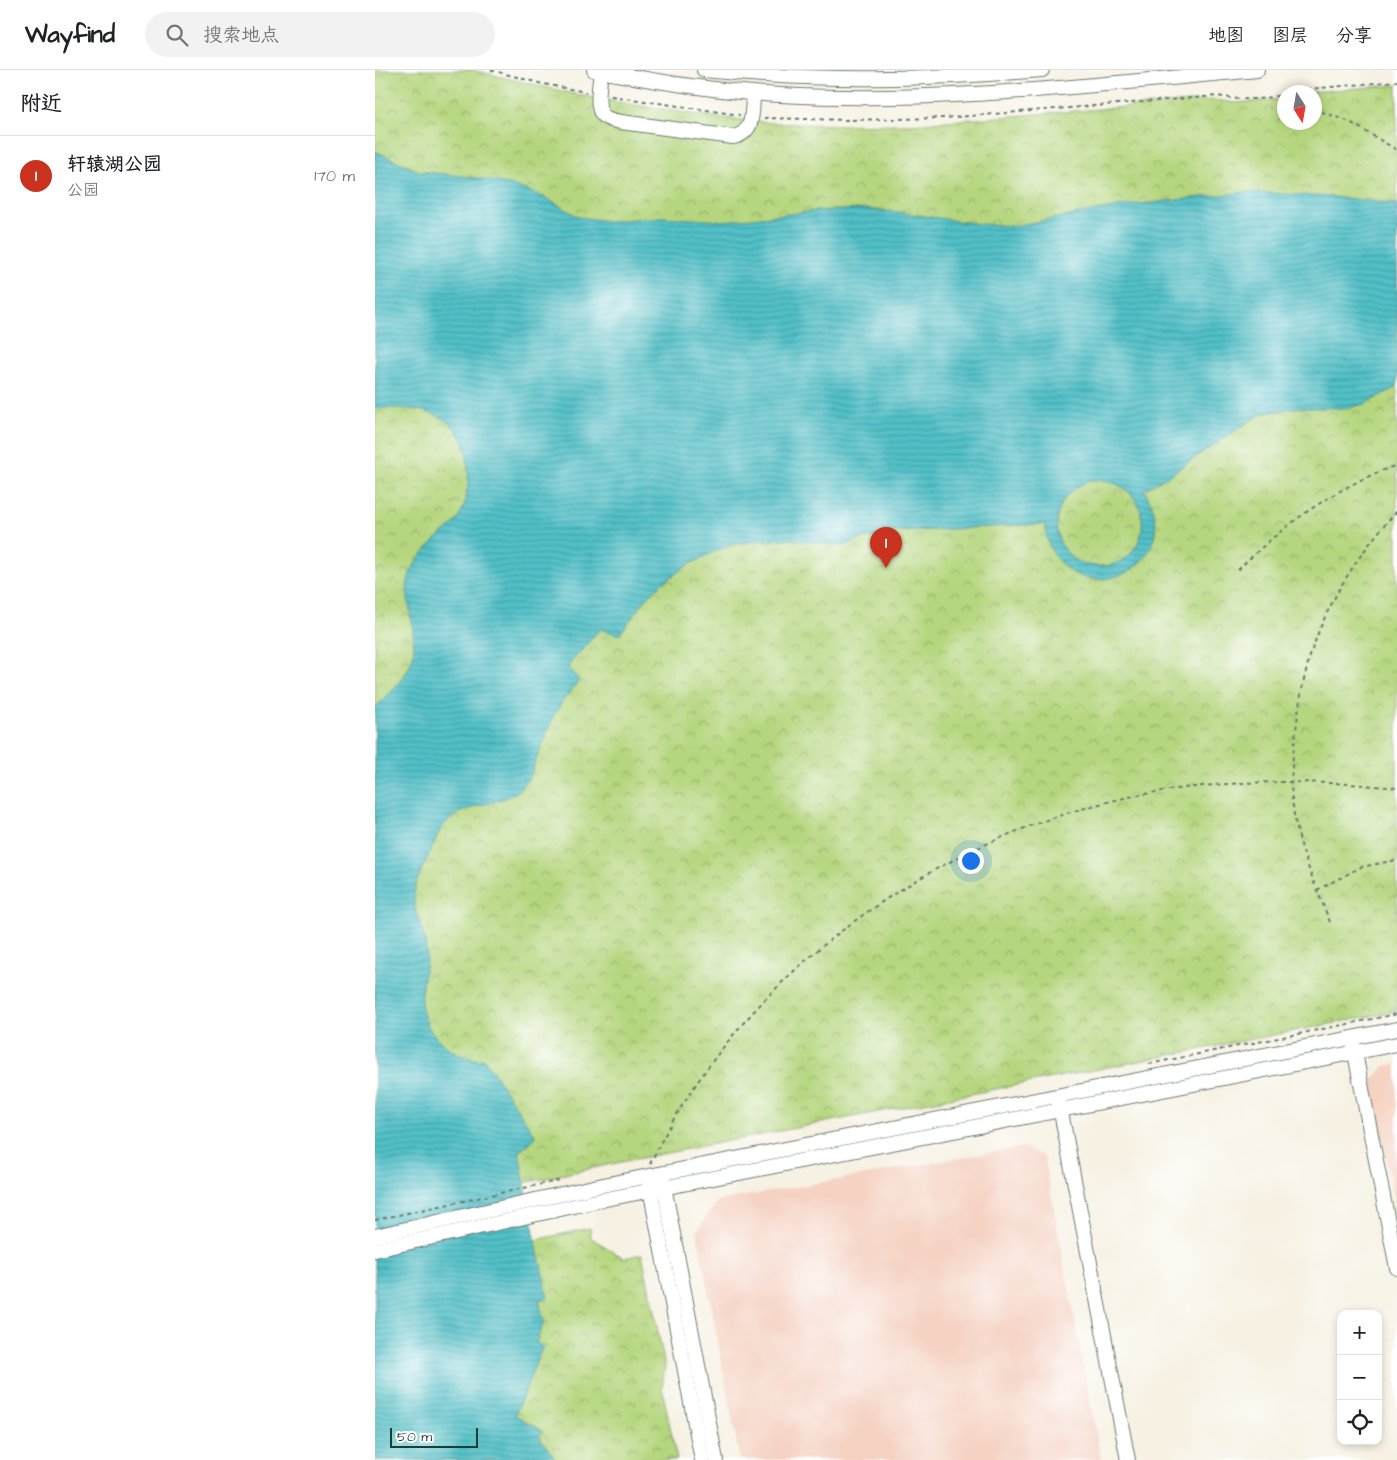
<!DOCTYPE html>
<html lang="zh">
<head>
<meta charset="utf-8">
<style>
  :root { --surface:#fff; --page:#f2f2f2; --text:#202124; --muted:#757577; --line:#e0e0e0; --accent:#c8321e }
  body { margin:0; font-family:"Architects Daughter","LXGW WenKai TC",sans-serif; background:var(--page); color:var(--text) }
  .controls { position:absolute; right:15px; bottom:15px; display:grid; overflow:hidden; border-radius:10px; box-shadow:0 2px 8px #0003 }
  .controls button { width:45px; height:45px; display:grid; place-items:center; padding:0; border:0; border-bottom:1px solid var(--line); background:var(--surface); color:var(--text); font:25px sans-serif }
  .compass { position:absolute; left:902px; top:15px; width:45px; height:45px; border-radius:50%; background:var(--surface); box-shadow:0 2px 8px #0003; rotate:169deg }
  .scale { position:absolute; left:15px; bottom:12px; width:88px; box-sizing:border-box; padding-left:5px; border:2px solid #1f3d34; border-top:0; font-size:14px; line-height:18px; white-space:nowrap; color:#1f3d34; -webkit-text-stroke:4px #fff; paint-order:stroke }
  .you { position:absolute; left:595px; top:790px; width:18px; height:18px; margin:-12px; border:4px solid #fff; border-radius:50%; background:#1a73e8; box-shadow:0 0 0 8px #1a73e833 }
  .badge { display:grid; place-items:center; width:32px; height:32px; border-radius:50%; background:var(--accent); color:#fff; font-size:16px; font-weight:700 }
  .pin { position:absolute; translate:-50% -41px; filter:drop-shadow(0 1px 2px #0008) }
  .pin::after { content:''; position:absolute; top:26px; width:18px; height:15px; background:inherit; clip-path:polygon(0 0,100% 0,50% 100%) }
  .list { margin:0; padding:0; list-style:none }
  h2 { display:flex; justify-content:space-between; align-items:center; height:65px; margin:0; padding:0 20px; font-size:21px }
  h2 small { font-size:16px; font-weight:400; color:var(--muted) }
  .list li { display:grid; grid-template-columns:32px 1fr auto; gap:15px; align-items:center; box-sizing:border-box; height:80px; padding:0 20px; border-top:1px solid var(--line) }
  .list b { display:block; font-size:19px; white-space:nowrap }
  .list p { margin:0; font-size:16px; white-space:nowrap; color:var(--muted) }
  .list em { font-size:16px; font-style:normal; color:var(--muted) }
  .icon { flex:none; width:28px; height:28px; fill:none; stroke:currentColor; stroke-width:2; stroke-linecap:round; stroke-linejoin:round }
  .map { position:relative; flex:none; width:1022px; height:1390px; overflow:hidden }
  header { display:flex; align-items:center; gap:30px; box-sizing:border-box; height:70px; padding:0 25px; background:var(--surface); border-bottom:1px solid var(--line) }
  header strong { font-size:24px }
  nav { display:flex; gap:28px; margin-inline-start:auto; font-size:18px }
  .search { width:350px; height:45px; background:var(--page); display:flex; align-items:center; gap:12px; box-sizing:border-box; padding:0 18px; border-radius:28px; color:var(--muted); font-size:19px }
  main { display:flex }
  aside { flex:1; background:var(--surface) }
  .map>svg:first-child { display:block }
  .built { fill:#f5d2c2 }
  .park { fill:url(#park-crowns); stroke:#6a8a59 }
  .water { fill:url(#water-rules); stroke:#387e7e; fill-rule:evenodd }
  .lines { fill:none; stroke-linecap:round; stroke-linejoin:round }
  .minor-casing { stroke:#6a7c71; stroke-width:16 }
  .path { stroke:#6a7c71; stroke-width:2; stroke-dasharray:4 4; stroke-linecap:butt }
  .minor { stroke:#fff; stroke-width:14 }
</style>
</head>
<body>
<header>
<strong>Wayfind</strong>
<div class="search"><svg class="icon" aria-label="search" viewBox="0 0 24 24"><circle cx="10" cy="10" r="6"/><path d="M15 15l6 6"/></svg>搜索地点</div>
<nav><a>地图</a><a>图层</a><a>分享</a></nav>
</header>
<main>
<aside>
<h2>附近<small></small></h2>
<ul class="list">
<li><span class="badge">1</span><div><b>轩辕湖公园</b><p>公园</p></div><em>170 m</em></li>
</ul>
</aside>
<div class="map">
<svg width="1022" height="1390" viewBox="0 0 1022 1390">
  <defs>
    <pattern id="park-crowns" width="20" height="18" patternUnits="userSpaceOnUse" patternTransform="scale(1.25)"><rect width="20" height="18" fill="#b5d67e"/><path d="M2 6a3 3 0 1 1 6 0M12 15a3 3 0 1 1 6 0" fill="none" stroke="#93af68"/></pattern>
    <pattern id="water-rules" width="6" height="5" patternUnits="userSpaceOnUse" patternTransform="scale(1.25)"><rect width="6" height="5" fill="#52c0c8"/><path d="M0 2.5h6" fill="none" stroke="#439da3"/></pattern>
  </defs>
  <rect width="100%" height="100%" fill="#fff"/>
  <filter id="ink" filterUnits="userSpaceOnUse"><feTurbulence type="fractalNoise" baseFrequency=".02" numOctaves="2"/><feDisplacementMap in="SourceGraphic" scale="10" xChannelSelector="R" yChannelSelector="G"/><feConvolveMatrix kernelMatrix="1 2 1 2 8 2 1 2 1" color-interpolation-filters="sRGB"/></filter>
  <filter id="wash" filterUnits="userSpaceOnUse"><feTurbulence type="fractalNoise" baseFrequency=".0096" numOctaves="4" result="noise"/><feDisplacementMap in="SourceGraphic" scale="20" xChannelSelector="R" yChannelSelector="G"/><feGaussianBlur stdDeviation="1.12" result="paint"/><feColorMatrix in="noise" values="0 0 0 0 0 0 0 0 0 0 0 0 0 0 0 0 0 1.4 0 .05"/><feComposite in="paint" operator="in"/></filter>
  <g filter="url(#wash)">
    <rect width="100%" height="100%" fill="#f6f1e2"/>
    <g class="built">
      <path d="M 1022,994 L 1022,1139 L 995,1012 L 1010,996 Z"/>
      <path d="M 648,1077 L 669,1087 L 726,1390 L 365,1390 L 322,1161 L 342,1131 Z"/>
    </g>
    <g class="park">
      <path d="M 0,0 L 97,0 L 204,25 L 266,36 L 340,47 L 397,53 L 458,55 L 534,54 L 840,30 L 860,33 L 909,29 L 909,52 L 939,52 L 939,22 L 933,22 L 1022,15 L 1022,941 L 246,1092 L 0,1145 Z"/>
      <path d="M 215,1158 L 216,1168 L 249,1188 L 267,1184 L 290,1296 L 287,1318 L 302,1390 L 0,1390 L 0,1205 Z"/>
    </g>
    <path class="water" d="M 0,81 L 44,101 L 102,108 L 137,115 L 169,127 L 204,147 L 234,151 L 286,147 L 348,151 L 442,141 L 490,139 L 522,142 L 604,154 L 639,156 L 748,136 L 872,122 L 961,127 L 1022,134 L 1022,317 L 992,333 L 975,338 L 917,338 L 887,344 L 879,348 L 793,406 L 769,420 C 774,429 779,437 780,448 C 787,506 708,533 678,483 C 672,474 671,464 670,454 L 519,462 L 483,470 L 469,476 L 412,469 L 379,471 L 356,475 L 336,483 L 310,497 L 289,512 L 274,525 L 244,565 L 225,559 L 193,596 L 204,610 L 187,632 L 178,647 L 155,706 C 151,711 148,717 143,721 C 119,738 84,732 66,759 C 62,766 59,774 56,780 C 48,798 35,818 40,838 C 43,851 50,864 51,878 C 53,893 47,909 46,924 C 45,953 61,974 88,986 C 94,989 103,989 110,990 L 161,1067 L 144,1082 L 162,1178 L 173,1227 L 164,1230 L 169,1252 L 161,1273 L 168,1276 L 140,1345 L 168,1361 L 164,1366 L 181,1390 L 0,1390 L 0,637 C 12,628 33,604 37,590 C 41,578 37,554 35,541 C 33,529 30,516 35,504 C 41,489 54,475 66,465 C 73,460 79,455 84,447 C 92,433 94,415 93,399 C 92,391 92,380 89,373 C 73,337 33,337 0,339 ZM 719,410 C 785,410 780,497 724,496 C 672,496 665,423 719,410 Z"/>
  </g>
  <g filter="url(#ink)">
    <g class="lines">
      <defs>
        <g id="minor">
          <path d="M 219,0 C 281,11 343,22 406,25 C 565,34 724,14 882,0"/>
          <path d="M 329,0 C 444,12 551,10 667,0"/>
          <path d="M 226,1 C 225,13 219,41 230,47 C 234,50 241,51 246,52 L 358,67 C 380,63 377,41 378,23"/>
          <path d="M 978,973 L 1022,1198"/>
          <path d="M 684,1032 L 753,1390"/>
          <path d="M 288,1111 L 341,1390"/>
          <path d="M 274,1113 L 327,1390"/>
          <path d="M 0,1166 L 223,1116 L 1022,959"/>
          <path d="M 0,1180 L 226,1130 L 1022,974"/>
        </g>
      </defs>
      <use href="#minor" class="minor-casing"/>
      <g class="path">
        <path d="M 116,0 L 164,13 L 211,22"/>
        <path d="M 916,22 L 934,19 L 1022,11"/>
        <path d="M 236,26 L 365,45"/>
        <path d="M 903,26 L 909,29"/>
        <path d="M 939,39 L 975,52 L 1022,80"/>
        <path d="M 389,48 L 474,50 L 569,48 L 842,26 C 866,30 886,31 909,24"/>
        <path d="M 863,500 C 908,455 962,416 1022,395"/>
        <path d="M 942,820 L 986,797 L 1022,790"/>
        <path d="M 955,852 C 940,815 923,777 918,737 C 914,712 918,686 921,661 C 923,641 926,621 931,601 C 945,543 981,485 1022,441"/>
        <path d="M 774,994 L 1022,944"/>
        <path d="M 275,1094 C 365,906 553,770 754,727 C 842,709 933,709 1022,718"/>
        <path d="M 0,1150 L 186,1110"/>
      </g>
      <use href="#minor" class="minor"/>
    </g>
  </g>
</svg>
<div class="controls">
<button>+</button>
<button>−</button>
<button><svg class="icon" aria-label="locate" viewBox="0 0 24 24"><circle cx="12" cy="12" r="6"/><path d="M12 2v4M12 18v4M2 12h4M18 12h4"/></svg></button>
</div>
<svg class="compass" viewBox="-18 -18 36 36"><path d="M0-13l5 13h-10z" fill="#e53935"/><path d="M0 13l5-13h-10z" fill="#757577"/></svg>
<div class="scale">50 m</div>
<div class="you"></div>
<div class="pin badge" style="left:511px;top:498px">1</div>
</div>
</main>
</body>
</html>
